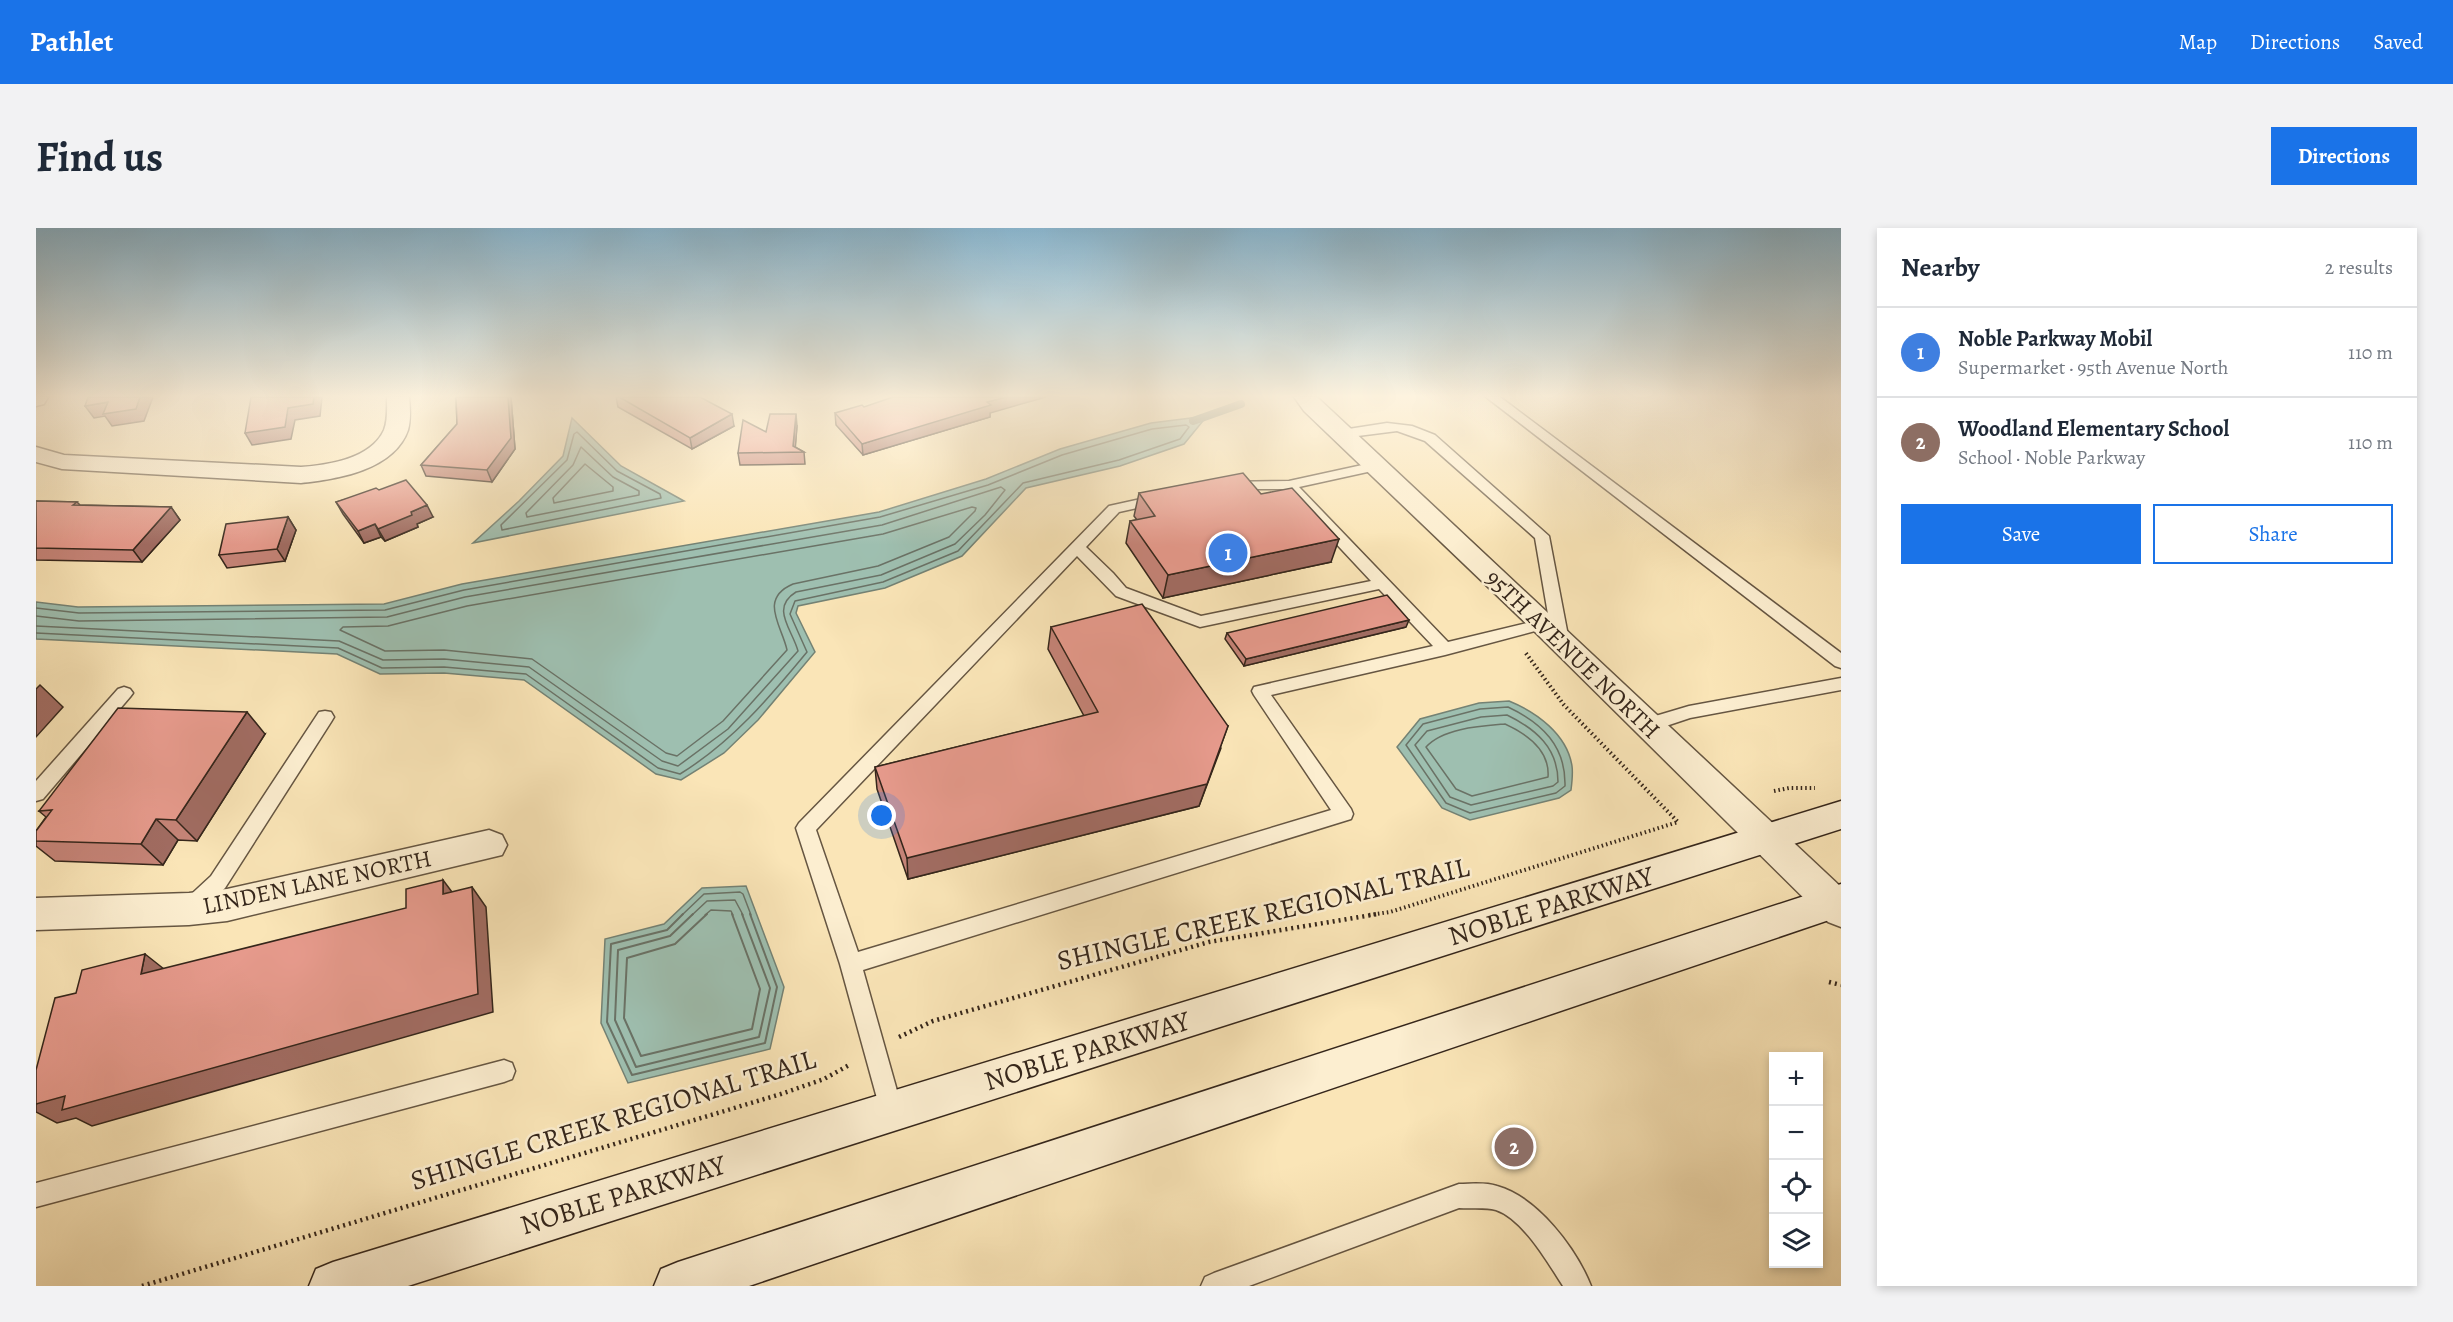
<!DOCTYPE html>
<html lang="en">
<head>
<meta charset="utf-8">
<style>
  :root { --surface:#fff; --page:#f2f2f3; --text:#1f2937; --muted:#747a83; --line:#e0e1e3; --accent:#1a73e8 }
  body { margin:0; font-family:Alegreya,serif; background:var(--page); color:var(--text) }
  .controls { position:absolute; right:18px; bottom:18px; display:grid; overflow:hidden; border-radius:0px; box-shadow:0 3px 9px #0003 }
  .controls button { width:54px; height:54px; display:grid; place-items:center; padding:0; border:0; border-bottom:2px solid var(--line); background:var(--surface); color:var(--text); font:30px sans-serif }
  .you { position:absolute; left:846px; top:588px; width:21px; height:21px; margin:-15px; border:4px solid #fff; border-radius:50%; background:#1a73e8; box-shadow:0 0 0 9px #1a73e833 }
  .badge { display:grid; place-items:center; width:39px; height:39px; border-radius:50%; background:var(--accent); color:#fff; font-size:20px; font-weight:700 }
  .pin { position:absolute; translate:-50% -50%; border:3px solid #fff; box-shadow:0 2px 6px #0006 }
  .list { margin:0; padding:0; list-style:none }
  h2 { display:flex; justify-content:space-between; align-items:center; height:78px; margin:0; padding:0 24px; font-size:26px }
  h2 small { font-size:20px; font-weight:400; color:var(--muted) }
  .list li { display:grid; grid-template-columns:39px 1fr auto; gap:18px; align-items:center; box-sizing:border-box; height:90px; padding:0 24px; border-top:2px solid var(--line) }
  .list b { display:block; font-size:22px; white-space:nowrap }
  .list p { margin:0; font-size:20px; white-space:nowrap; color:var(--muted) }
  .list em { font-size:20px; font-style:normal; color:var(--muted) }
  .actions { display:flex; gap:12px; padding:18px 24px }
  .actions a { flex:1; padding:14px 0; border:2px solid var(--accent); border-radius:0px; text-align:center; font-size:21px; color:var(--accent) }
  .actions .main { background:var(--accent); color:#fff }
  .icon { flex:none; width:33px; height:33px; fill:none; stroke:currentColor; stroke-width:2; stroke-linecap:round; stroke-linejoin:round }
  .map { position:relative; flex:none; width:1805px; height:1058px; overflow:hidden; border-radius:0px }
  header { display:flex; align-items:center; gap:36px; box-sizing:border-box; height:84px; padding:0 30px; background:var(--accent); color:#fff }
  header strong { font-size:28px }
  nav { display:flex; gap:33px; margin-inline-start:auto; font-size:21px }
  .intro { display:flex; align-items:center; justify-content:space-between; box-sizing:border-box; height:144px; padding:0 36px }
  h1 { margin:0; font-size:42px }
  .button { padding:15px 27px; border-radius:0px; background:var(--accent); color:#fff; font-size:21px; font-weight:700 }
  main { display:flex; gap:36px; padding:0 36px }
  aside { flex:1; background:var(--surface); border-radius:0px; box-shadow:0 3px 9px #0003 }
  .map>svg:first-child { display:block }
  .water { fill:#9ebfb0; stroke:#748274; stroke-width:1.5 }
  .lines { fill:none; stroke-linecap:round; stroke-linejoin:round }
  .shore-far1 { stroke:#6a7266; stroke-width:1.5 }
  .shore { stroke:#6a7266; stroke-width:2 }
  .stream { stroke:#748274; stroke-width:8 }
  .lane-casing { stroke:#665642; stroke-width:3 }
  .street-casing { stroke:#665642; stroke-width:3 }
  .secondary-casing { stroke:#35261b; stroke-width:3 }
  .path-far1 { stroke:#35261b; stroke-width:4; stroke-dasharray:1.5 3; stroke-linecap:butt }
  .path { stroke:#35261b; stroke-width:4.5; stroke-dasharray:2 4; stroke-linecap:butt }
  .lane { fill:#fceed0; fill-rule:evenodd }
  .street { fill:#fceed0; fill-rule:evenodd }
  .secondary { fill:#fceed0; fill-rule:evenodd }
  .wall { fill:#c68478; stroke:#35261b; stroke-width:1.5 }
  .shaded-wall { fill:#a16c62; stroke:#35261b; stroke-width:1.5 }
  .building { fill:#e69a8c; stroke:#35261b; stroke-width:1.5 }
  .labels { text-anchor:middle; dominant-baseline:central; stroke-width:5; stroke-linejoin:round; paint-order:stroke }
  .street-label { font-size:24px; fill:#35261b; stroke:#fceed0 }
  .near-street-label { font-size:28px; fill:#35261b; stroke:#fceed0 }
</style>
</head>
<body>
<header>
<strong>Pathlet</strong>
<nav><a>Map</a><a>Directions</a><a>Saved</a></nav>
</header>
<div class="intro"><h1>Find us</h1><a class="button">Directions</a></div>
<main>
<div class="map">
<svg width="1805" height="1058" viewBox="0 0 1805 1058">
  <rect width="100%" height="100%" fill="#fae5b7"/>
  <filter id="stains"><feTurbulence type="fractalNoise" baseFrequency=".00333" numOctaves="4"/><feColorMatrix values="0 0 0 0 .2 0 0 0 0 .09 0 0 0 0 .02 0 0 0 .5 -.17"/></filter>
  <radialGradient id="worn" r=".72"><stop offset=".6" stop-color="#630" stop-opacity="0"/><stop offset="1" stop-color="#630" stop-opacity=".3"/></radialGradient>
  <g class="water">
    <path d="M 1171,188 L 1148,216 L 1084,238 L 990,260 L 926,328 L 849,360 L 762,378 L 760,385 L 779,424 L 722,492 L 688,525 L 645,552 L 620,546 L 488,452 L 408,445 L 344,446 L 301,426 L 0,411 L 0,374 L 42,379 L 348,376 L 426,356 L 843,284 L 950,251 L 1024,221 L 1115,195 Z"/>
    <path d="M 536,190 L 585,238 L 648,273 L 437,315 L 483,273 L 527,228 Z"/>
    <path d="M 1473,473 C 1500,484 1531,506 1536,538 C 1537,545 1536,554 1535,562 L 1523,570 L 1434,592 L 1406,580 L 1361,519 L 1384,491 L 1443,475 Z"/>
    <path d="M 710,658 L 748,759 L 734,821 L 592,855 L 565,795 L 569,711 L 628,696 L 666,660 Z"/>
  </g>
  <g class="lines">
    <g class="shore-far1">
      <path d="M 541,204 L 581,243 L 624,266 L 625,270 L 466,302 L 465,297 L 531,232 L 538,206 Z"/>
      <path d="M 545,219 L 577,249 L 603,263 L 603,267 L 491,289 L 490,285 L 537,237 Z"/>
      <path d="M 549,236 L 577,259 L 577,263 L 518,275 L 517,270 Z"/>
      <path d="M 936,279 L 940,280 L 939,283 L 913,309 L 842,338 L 757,356 C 722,371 746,398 751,422 L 687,493 L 641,528 L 630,525 L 496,431 L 408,422 L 349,423 L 304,402 L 307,399 L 352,398 L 431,378 L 847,306 Z"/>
      <path d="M 0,380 L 43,385 L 349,382 L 428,362 L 844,289 L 952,257 L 1026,227 L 1116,201 L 1150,197 L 1153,199 L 1144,211 L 1083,232 L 987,255 L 922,323 L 847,354 L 759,373 L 754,386 L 771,424 C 733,470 696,514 644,546 L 622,540 L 490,446 L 408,439 L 346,440 L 302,420 L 0,405"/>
      <path d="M 0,388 L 43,393 L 351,389 L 429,369 L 846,297 L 965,259 L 969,262 L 949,287 L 919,316 L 845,347 L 760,364 C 734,380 756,401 762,423 L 692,501 L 642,538 L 626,533 L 493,439 L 408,431 L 347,432 L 303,413 L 0,398"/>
      <path d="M 1472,479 C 1506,495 1530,518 1529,558 L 1520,565 L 1434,585 L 1410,575 L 1370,517 L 1387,496 L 1444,481 Z"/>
      <path d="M 1471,487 C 1500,501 1522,520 1522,554 L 1517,558 L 1435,577 L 1414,569 L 1379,517 L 1391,503 L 1445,489 Z"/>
      <path d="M 1469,496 C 1491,506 1514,523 1512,549 L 1436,568 L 1420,561 L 1390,519 C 1407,500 1445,498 1469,496 Z"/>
      <path d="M 646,687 L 668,666 L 704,664 L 707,666 L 715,687"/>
      <path d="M 656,687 L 671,673 L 699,672 L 707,687"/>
      <path d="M 669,687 L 675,682 L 695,683 L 697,687"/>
    </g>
    <g class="shore">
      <path d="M 647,686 L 631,702 L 575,716 L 571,794 L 596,847 L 729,815 L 741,759 L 714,686"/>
      <path d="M 657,686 L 634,708 L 582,722 L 579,792 L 600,839 L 723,809 L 734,760 L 706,686"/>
      <path d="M 671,686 L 639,716 L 591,730 L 588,790 L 605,828 L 716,801 L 724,761 L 696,686"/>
    </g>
    <path class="stream" d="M 1157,193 L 1205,176"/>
    <defs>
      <g id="lane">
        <path d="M 1450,169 L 1464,169 L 1805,425 L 1805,440 L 1799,438 Z"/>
        <path d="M 1351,195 L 1376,198 L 1399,207 L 1513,308 L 1533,413 L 1531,417 L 1519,417 L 1514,399 L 1409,427 L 1235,467 L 1315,581 L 1317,586 L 1315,591 L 827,742 L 867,884 L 863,892 L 855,896 L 847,892 L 804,736 L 760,600 L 763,595 L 1073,278 L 1123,267 L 1128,268 L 1130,271 L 1128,274 L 1083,284 L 1050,319 L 1077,345 L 1090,360 L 1165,388 L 1335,353 L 1249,261 L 1191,261 L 1186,260 L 1184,257 L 1186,254 L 1253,253 L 1340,234 L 1345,235 L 1347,238 L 1345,241 L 1263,259 L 1412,414 L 1508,391 L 1513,392 L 1499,310 L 1389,213 L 1361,203 L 1306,210 L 1299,206 L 1306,202 ZM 1041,328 L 1080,368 L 1164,399 L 1343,361 L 1397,418 L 1218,459 L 1216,463 L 1218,467 L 1295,582 L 822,724 L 780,602 Z"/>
        <path d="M 1805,450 L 1805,462 L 1654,490 L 1612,504 L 1606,502 L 1603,497 L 1606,492 L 1653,478 Z"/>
        <path d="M 88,459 L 94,461 L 97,465 L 94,469 L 7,571 L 0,573 L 0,553 L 82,461 Z"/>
        <path d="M 289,483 L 295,484 L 298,489 L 295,494 L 189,660 L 163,684 L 156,687 L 149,684 L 146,678 L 149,672 L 175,648 L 283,484 Z"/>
        <path d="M 468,832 L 476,835 L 479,843 L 476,851 L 468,854 L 0,979 L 0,955 Z"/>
        <path d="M 1423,956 C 1435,956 1449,954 1461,958 C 1501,969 1540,1020 1555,1058 L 1527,1058 C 1512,1035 1487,991 1460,982 C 1449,979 1435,981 1423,980 L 1213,1058 L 1165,1058 L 1169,1049 L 1178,1045 Z"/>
      </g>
      <g id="street">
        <path d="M 0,169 L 12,169 L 8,176 L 0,178 Z"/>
        <path d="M 351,169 L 373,169 C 374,180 375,191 372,202 C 358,242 302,251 265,255 L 26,241 L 0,234 L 0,219 L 28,227 L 265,239 C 292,237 335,231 348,202 C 352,192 351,180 351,169 Z"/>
        <path d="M 1258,169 L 1281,169 L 1805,659 L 1805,699 L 1792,694 L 1498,403 L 1268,183 Z"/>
        <path d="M 453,602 L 466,607 L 471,617 L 466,627 L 191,693 L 153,697 L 0,702 L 0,670 L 153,665 L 191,661 Z"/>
      </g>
      <g id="secondary">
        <path d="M 1805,573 L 1805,601 L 372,1058 L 273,1058 L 280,1041 L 297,1034 Z"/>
        <path d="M 1805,656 L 1805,688 L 713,1058 L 618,1058 L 625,1041 L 642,1034 Z"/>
      </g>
    </defs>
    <use href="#lane" class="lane-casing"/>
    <use href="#street" class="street-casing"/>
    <use href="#secondary" class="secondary-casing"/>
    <g class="path-far1">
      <path d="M 1738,563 L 1753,560 L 1779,560"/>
      <path d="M 1333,687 L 1354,684 L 1642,594 L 1528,477 L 1489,424"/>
    </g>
    <g class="path">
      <path d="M 1793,754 L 1805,757"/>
      <path d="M 863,809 L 897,793 L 1173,714 L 1342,686"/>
      <path d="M 106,1058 L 745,866 L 788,851 L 815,836"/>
    </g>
    <use href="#lane" class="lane"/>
    <use href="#street" class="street"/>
    <use href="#secondary" class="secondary"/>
  </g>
  <g class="wall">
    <path d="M 420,169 L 475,169 L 479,221 L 456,254 L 390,248 L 385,237 L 421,196 Z"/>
    <path d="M 580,169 L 664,169 L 698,198 L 656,221 L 582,179 Z"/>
    <path d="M 828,179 L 954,185 L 954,189 L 827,227 L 800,197 L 799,185 Z"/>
    <path d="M 761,198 L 759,219 L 768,224 L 769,236 L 704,237 L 702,225 L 730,204 Z"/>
    <path d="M 343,262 L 397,289 L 381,296 L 382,299 L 349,313 L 345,309 L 328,315 L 307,286 L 300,274 Z"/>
    <path d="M 1103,265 L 1225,266 L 1295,334 L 1127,370 L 1090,315 L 1094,293 L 1101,292 L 1098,288 Z"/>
    <path d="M 0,273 L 41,274 L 44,277 L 135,279 L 144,292 L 106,334 L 0,332 Z"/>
    <path d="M 252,289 L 260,302 L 249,333 L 191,340 L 183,327 Z"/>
    <path d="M 1015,399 L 1185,520 L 1163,578 L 872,651 L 841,561 L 839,539 L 1048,488 L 1012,421 Z"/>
    <path d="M 1370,399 L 1208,438 L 1189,411 L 1191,405 Z"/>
    <path d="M 229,506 L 161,613 L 142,612 L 127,637 L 19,633 L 0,618 L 0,603 L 10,589 L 3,583 Z"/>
  </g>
  <g class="shaded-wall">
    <path d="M 104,169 L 117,169 L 108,193 L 76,198 L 69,188 L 58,190 L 49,178 Z"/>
    <path d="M 278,169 L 286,169 L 284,188 L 259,192 L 255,211 L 216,217 L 209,205 L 252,180 Z"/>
    <path d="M 472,169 L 475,169 L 479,221 L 456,254 L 451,242 Z"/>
    <path d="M 970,169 L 1010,169 L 954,185 L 954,189 L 827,227 L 826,216 L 951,174 Z"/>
    <path d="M 696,186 L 698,198 L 656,221 L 654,210 Z"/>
    <path d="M 760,186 L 761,198 L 759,224 L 757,218 Z"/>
    <path d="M 391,277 L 397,289 L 381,296 L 382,299 L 349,313 L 342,301 L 375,284 Z"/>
    <path d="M 135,279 L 144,292 L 106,334 L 97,322 Z"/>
    <path d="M 252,289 L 260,302 L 249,333 L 241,321 Z"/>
    <path d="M 339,296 L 345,309 L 328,315 L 322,303 Z"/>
    <path d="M 1303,311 L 1295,334 L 1127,370 L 1132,347 Z"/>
    <path d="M 1373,392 L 1370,399 L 1208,438 L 1210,431 Z"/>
    <path d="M 4,457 L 27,479 L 0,509 L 0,461 Z"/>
    <path d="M 211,484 L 229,506 L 161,613 L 140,592 Z"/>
    <path d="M 1192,498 L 1163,578 L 872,651 L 871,630 Z"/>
    <path d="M 120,591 L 142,612 L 127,637 L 105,616 Z"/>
    <path d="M 407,652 L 422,672 L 407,666 Z"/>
    <path d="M 436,659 L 450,679 L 457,784 L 56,898 L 40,890 L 21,895 L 0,884 L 0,876 Z"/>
    <path d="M 109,726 L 133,745 L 105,746 Z"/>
  </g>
  <g class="building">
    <path d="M 52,169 L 104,169 L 100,181 L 67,186 L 72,174 L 49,178 Z"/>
    <path d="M 215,169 L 278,169 L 277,176 L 252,180 L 249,199 L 209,205 Z"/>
    <path d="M 420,169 L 472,169 L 475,210 L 451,242 L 385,237 L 421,196 Z"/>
    <path d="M 583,169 L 664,169 L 696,186 L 654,210 Z"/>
    <path d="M 857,169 L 970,169 L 951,174 L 955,177 L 826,216 L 799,185 L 826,177 L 828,179 Z"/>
    <path d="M 734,186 L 760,186 L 757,218 L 768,224 L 702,225 L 707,192 L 730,204 Z"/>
    <path d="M 1207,245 L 1225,266 L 1256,260 L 1303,311 L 1132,347 L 1094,293 L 1119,288 L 1103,265 Z"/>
    <path d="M 370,252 L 391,277 L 375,284 L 376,287 L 342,301 L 339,296 L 322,303 L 300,274 L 340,260 L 343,262 Z"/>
    <path d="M 0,273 L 41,274 L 37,277 L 135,279 L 97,322 L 0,320 Z"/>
    <path d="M 252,289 L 241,321 L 183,327 L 190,296 Z"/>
    <path d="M 1351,367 L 1373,392 L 1210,431 L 1191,405 Z"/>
    <path d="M 1106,376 L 1192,498 L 1171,556 L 871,630 L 839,539 L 1062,484 L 1015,399 Z"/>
    <path d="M 82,480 L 211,484 L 140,592 L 120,591 L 105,616 L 0,613 L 0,603 L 16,582 L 3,583 Z"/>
    <path d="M 407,652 L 407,666 L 436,659 L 442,766 L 26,882 L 29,868 L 0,876 L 0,842 L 19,770 L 40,765 L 46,742 L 109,726 L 105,746 L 370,680 L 370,661 Z"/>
  </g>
  <linearGradient id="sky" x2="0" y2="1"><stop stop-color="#8ab8d2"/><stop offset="0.53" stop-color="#fdf3df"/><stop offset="1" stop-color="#fdf3df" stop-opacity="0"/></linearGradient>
  <rect width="1805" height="317" fill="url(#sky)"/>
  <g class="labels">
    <g class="street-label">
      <text transform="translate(1537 426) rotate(44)">95TH AVENUE NORTH</text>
      <text transform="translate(281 654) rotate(-12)">LINDEN LANE NORTH</text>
    </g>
    <g class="near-street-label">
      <text transform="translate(1515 678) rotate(-17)">NOBLE PARKWAY</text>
      <text transform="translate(1227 686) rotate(-13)">SHINGLE CREEK REGIONAL TRAIL</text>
      <text transform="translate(1051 823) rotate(-17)">NOBLE PARKWAY</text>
      <text transform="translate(577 892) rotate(-17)">SHINGLE CREEK REGIONAL TRAIL</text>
      <text transform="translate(587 967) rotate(-17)">NOBLE PARKWAY</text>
    </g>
  </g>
  <rect width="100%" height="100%" filter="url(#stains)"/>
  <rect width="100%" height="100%" fill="url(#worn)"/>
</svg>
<div class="controls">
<button>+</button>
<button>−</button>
<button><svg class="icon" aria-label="locate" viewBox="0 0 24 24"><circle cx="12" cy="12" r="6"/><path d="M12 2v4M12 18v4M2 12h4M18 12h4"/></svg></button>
<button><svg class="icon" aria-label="layers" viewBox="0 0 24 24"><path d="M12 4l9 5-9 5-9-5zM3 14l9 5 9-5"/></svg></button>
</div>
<div class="you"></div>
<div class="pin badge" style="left:1192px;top:325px;background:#3f7fe0">1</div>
<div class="pin badge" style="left:1478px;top:919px;background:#8d6e63">2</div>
</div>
<aside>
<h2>Nearby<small>2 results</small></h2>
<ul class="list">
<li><span class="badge" style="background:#3f7fe0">1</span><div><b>Noble Parkway Mobil</b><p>Supermarket · 95th Avenue North</p></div><em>110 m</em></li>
<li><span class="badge" style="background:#8d6e63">2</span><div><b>Woodland Elementary School</b><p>School · Noble Parkway</p></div><em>110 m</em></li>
</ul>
<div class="actions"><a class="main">Save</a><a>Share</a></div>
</aside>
</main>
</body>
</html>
